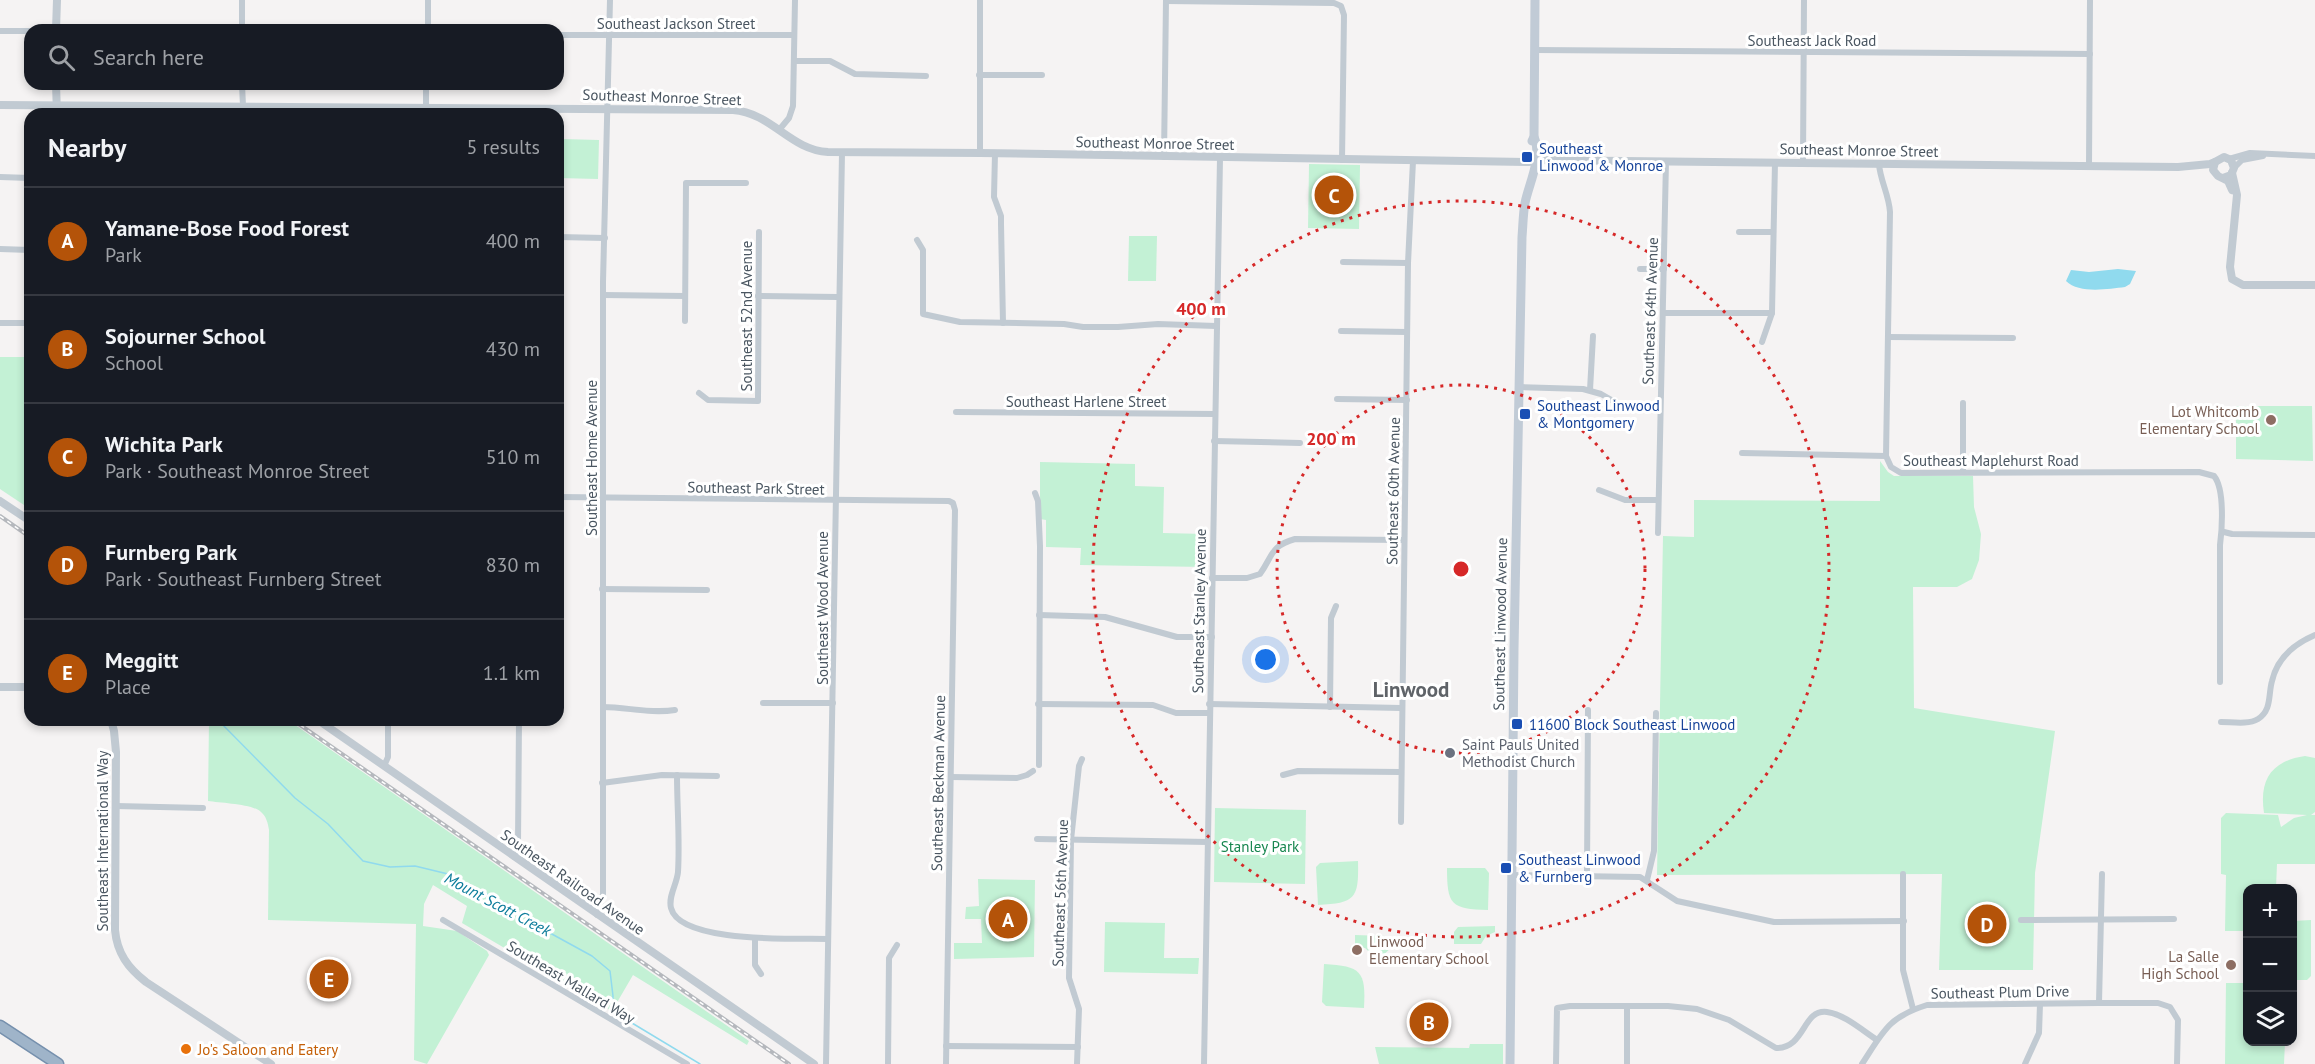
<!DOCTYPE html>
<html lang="en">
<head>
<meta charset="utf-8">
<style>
  :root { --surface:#171b24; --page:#242831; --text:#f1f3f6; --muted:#9ea1a6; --line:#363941; --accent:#b45309 }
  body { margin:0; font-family:"PT Sans",sans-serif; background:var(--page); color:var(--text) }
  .controls { position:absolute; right:18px; bottom:18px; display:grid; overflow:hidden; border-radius:12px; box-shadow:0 3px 9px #0003 }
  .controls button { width:54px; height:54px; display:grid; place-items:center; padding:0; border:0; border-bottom:2px solid var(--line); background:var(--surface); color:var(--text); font:30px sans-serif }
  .you { position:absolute; left:1266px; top:660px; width:21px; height:21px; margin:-15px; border:4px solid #fff; border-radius:50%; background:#1a73e8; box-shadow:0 0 0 9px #1a73e833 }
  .badge { display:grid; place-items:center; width:39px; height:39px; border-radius:50%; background:var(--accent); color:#fff; font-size:20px; font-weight:700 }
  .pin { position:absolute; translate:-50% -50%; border:3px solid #fff; box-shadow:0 2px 6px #0006 }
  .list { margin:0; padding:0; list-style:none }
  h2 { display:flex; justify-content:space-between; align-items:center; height:78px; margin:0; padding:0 24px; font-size:26px }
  h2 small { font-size:20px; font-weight:400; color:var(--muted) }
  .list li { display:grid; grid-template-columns:39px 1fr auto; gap:18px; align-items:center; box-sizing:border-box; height:108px; padding:0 24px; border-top:2px solid var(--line) }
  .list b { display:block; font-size:22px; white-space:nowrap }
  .list p { margin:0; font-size:20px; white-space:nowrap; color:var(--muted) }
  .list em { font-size:20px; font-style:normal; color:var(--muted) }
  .icon { flex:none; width:33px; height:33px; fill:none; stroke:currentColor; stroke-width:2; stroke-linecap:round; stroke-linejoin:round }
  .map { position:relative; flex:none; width:2315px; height:1064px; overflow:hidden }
  .search { position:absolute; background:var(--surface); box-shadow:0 3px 9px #0003; left:24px; top:24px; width:540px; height:66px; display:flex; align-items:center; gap:15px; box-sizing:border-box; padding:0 21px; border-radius:18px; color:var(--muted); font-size:22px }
  .panel { position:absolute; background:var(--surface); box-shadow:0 3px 9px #0003; left:24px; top:108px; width:540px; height:618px; border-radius:18px }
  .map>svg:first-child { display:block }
  .green { fill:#c3f1d5 }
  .water { fill:#90daee }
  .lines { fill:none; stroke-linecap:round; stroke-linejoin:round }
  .stream { stroke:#90daee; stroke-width:1.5 }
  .trunk-casing { stroke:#7690ad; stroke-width:13 }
  .minor { stroke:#c1cad2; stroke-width:6 }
  .tertiary { stroke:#c1cad2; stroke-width:8 }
  .secondary { stroke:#c1cbd6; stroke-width:9 }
  .trunk { stroke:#9fb4c9; stroke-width:10 }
  .rail-casing { stroke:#b5b8bd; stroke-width:4 }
  .rail { stroke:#fff; stroke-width:1.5; stroke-dasharray:4.5; stroke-linecap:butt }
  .ring { fill:none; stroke:#d62828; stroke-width:3; stroke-dasharray:3 6 }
  .transit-dot { fill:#1a4fb4; stroke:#fff; stroke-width:2 }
  .education-dot { fill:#8d6e63; stroke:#fff; stroke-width:2 }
  .worship-dot { fill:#6b7280; stroke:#fff; stroke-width:2 }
  .food-dot { fill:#e8710a; stroke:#fff; stroke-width:2 }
  .labels { text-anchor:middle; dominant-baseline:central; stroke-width:6; stroke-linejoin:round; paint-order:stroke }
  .street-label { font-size:15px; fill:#4a5661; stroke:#fff }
  .transit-label { font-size:15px; fill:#164399; stroke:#fff; text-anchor:start }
  .education-label { font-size:15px; fill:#785e54; stroke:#fff; text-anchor:end }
  .worship-label { font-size:15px; fill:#5b616d; stroke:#fff; text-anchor:start }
  .park-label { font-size:15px; fill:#17864f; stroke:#fff }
  .food-label { font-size:15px; fill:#c56008; stroke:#fff; text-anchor:start }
  .water-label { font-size:16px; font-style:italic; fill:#0c7c9b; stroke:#fff }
  .district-label { font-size:21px; font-weight:bold; fill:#5f6368; stroke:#fff }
  .centre { fill:#d62828; stroke:#fff; stroke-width:3 }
  .ring-label { font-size:18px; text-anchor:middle; font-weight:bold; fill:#d62828; stroke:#fff; stroke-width:6; stroke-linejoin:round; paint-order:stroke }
</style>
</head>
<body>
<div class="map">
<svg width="2315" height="1064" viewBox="0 0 2315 1064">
  <rect width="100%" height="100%" fill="#f5f3f3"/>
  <g class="green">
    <path d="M 562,139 L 599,140 L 598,179 L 558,178 L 558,149 L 562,149 Z"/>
    <path d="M 1309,164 L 1360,165 L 1359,229 L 1308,228 Z"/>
    <path d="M 1129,236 L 1157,236 L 1156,281 L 1128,281 Z"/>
    <path d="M 0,357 L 30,357 L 30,509 L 0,489 Z"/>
    <path d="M 2236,406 L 2312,406 L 2313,461 L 2236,459 Z"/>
    <path d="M 1880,461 L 1888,472 L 1894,476 L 1973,476 L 1974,507 L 1981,534 L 1979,560 L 1972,579 L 1957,587 L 1913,587 L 1914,708 L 2055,731 L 2035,873 L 2033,970 L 1939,970 L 1942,874 L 1657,875 L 1663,536 L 1694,537 L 1694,500 L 1880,501 Z"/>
    <path d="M 1040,462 L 1135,464 L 1135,486 L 1164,487 L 1163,533 L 1206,534 L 1206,567 L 1080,565 L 1081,548 L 1046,547 L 1046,520 L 1040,519 Z"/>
    <path d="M 209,720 L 288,720 L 749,1041 L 747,1045 L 633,975 L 612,1011 L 462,923 L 467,906 L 433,885 L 424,904 L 423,926 L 457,931 L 487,951 L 489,955 L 427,1064 L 414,1060 L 416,924 L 268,920 L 269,830 C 268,823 266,816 261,812 C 253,804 221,803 208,801 Z"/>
    <path d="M 2305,756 L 2315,758 L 2315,812 L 2311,815 L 2315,815 L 2315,864 L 2277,864 L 2276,888 L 2248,888 L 2247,931 L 2225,931 L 2226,875 L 2221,874 L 2221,818 L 2226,813 L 2278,815 L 2281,827 L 2294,818 L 2307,815 L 2264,813 C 2259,780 2271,761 2305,756 Z"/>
    <path d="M 1215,808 L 1306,810 L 1305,884 L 1214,882 Z"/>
    <path d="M 1358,861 C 1359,899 1355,903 1318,905 L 1316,867 L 1320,863 Z"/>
    <path d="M 1447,868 L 1485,868 L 1489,873 L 1488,910 C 1451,909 1447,905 1447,868 Z"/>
    <path d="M 978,879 L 1035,880 L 1034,957 L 954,959 L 954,943 L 982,943 L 981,919 L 965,919 L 966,907 L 979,906 Z"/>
    <path d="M 2311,920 L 2311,976 L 2307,980 L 2293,980 L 2293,921 Z"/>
    <path d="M 1105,922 L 1165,923 L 1164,958 L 1199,958 L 1198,974 L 1104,972 Z"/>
    <path d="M 1495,926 L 1495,932 L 1486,936 L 1481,944 L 1454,944 L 1454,932 L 1458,927 Z"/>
    <path d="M 1355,935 L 1385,936 L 1394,945 L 1378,960 L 1365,948 L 1355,947 Z"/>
    <path d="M 1324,964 C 1361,966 1366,971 1364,1008 L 1326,1006 L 1322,1002 Z"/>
    <path d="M 2226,983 L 2247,983 L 2248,1042 L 2285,1042 L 2284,1064 L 2225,1064 Z"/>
    <path d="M 1470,1044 L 1503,1044 L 1503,1064 L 1379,1064 L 1375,1047 L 1469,1048 Z"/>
  </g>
  <path class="water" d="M 2118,269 L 2136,271 L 2130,284 L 2125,287 C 2108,289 2079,294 2066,281 L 2071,270 L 2089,272 Z"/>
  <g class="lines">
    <g class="stream">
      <path d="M 218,720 L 295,798 L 328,824 L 363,861 L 390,867 L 415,866 L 448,874 L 512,907 L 550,933 L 592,956 L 610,971 L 613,996 L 612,1007"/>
      <path d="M 627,1020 L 700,1064"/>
    </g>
    <defs>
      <path id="trunk" d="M 0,1026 L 58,1064"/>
    </defs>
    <use href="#trunk" class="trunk-casing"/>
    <g class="minor">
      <path d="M 980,0 L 980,153"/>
      <path d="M 1166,1 L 1334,3 L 1341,6 L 1344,15 L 1342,160"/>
      <path d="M 242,30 L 242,0"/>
      <path d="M 428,30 L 428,0"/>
      <path d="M 0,31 L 30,31"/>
      <path d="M 558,35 L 794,35"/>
      <path d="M 1535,50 L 2090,54"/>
      <path d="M 794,61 L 830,61 L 855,74 L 926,76"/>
      <path d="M 979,75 L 1042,75"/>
      <path d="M 242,84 L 243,106"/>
      <path d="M 426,114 L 426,84"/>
      <path d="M 779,130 L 789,118 L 793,106 L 795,0"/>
      <path d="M 995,153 L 994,197 L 1001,216 L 1001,224 L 1003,323"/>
      <path d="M 1164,157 L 1166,0"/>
      <path d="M 2229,159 L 2250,153 L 2315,156"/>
      <path d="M 1803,163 L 1804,0"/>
      <path d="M 1879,164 C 1880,180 1889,195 1890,212 L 1886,456 L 1891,467 L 1901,473 L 2199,472 L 2214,476 C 2225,489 2222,530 2220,545 L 2220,682"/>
      <path d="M 2089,166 L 2090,0"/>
      <path d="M 2234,168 L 2242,160 L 2263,156"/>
      <path d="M 0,177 L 30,178"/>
      <path d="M 1739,232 L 1773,232"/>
      <path d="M 558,237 L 605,238"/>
      <path d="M 917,240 L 923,250 L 923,314 L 960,322 L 1064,324 L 1083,327 L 1118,327 L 1158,324 L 1216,326"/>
      <path d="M 0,249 L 30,250"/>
      <path d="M 1343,262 L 1408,263"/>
      <path d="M 1640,269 L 1664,269"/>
      <path d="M 603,295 L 685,296"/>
      <path d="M 758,296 L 838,297"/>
      <path d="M 1663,313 L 1772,313"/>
      <path d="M 685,321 L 686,183 L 746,183"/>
      <path d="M 0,323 L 30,323"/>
      <path d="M 1341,331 L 1407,332"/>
      <path d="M 1888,337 L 2013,338"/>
      <path d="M 1762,342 L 1772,313 L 1775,162"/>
      <path d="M 1519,387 L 1583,389 L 1601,394 L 1622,406 L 1660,409"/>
      <path d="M 1590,390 L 1593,336"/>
      <path d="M 699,393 L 708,400 L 758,401 L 759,232"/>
      <path d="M 1337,399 L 1407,400"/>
      <path d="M 956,412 L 1215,414"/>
      <path d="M 1214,441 L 1300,443"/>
      <path d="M 1742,453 L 1886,456"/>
      <path d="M 1963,472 L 1963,403"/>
      <path d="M 1599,490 L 1625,500 L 1658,500"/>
      <path d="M 1035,493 L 1038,501 L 1040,546 L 1039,765"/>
      <path d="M 558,497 L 949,501 L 953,503 L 955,510 L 946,1064"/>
      <path d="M 2224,532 L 2232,534 L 2315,535"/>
      <path d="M 1658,533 L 1666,161"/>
      <path d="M 1212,578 L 1247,578 L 1260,574 C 1273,556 1270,546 1295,539 L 1403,540"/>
      <path d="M 602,589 L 707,590"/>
      <path d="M 1039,615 L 1105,617 L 1177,637 L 1212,637"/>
      <path d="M 763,703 L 833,703"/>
      <path d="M 1038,704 L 1153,705 L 1176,713 L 1209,713"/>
      <path d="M 1209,704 L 1401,708"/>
      <path d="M 603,707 C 627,707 650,714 675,710"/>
      <path d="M 1330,707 L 1331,618 L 1336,606"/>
      <path d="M 2221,722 C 2232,722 2248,725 2258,719 C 2272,710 2268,695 2272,681 C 2277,658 2294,644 2315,635"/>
      <path d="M 384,766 L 388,757 L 388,720"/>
      <path d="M 677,775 C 677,807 680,840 678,872 C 677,884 668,896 671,908 C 680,944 798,938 828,939"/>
      <path d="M 1283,775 L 1298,771 L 1400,772"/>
      <path d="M 951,777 L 1017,778 L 1027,775 L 1033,771"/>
      <path d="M 602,783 L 662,775 L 717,776"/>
      <path d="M 116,806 L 203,808"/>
      <path d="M 1401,822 L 1408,263 L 1413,161"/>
      <path d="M 1037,839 L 1208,842"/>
      <path d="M 514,857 L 518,844 L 519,720"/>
      <path d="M 1903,874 L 1903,970 L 1913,1009"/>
      <path d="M 1512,875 L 1640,877 L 1677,901 L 1774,922 L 1904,921"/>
      <path d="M 1587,875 L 1588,710"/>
      <path d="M 1647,880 L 1654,851 L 1656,713"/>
      <path d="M 597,915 L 603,894 L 603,282 L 610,0"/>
      <path d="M 443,920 L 687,1064"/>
      <path d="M 2021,920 L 2174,919"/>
      <path d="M 755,938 L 755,965 L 761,974"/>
      <path d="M 2099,1003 L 2102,874"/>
      <path d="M 946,1046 L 1078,1047"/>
      <path d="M 826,1064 L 842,153"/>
      <path d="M 888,1064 L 889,958 L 897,945"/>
      <path d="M 1077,1064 L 1079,1009 L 1069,978 L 1071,840 L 1079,766 L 1082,759"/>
      <path d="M 1204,1064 L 1220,158"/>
      <path d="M 1556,1064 L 1557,1008 L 1570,1006 L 1668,1006 L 1697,1009 L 1729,1020 L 1776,1048 C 1806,1048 1802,1009 1827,1012 C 1844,1014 1863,1031 1877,1040"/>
      <path d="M 1627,1064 L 1627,1007"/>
      <path d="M 1862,1064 C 1883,1032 1888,1017 1927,1005 L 2099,1003 L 2158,1003 L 2170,1007 L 2178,1020 L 2177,1064"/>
      <path d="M 2025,1064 L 2039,1033 L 2040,1004"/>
    </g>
    <g class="tertiary">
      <path d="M 56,30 L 57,0"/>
      <path d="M 56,84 L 57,114"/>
      <path d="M 0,105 L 733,110 C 772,113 790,150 828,152 L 980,153 L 1529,162"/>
      <path d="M 1535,160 L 2178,167 L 2210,164 L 2215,162"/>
      <path d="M 2232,173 L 2237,195 L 2230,267 L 2232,279 L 2243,285 L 2315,285"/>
      <path d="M 2223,178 L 2231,175 L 2234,168 L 2231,160 L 2224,157 L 2215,162 L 2213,170 L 2218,176 L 2228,181 L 2232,190"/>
      <path d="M 0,501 L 30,521"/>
      <path d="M 0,687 L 30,687"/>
      <path d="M 111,720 L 114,731 L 116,752 L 115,930 C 117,953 128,968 146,982 L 271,1064"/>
      <path d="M 318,720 L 814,1064"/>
    </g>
    <g class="secondary">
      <path d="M 1532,141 L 1534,137 L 1535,0"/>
      <path d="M 1510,1064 L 1514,649 L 1522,237 C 1523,225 1523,214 1525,203 C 1529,183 1543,157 1534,137"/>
    </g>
    <use href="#trunk" class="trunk"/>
    <defs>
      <g id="rail">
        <path d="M 0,516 L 30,537"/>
        <path d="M 293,720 L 789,1064"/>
      </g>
    </defs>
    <use href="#rail" class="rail-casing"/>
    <use href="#rail" class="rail"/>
  </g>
  <g class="ring">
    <circle cx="1461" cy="569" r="184"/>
    <circle cx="1461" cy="569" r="368"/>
  </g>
  <g class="transit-dot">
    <rect x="1521" y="151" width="12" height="12" rx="3"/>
    <rect x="1519" y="408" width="12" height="12" rx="3"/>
    <rect x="1511" y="718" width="12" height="12" rx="3"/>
    <rect x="1500" y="862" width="12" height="12" rx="3"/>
  </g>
  <g class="education-dot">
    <circle cx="2271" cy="420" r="6"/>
    <circle cx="1357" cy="950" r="6"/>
    <circle cx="2231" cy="965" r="6"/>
  </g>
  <circle class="worship-dot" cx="1450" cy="753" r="6"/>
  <circle class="food-dot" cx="186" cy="1049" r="6"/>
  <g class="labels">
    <g class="street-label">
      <text x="676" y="23">Southeast Jackson Street</text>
      <text x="1812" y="40">Southeast Jack Road</text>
      <text transform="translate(662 97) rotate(2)">Southeast Monroe Street</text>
      <text transform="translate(1155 143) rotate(1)">Southeast Monroe Street</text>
      <text transform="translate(1859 150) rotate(1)">Southeast Monroe Street</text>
      <text transform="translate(1650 311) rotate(-88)">Southeast 64th Avenue</text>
      <text transform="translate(746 316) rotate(-90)">Southeast 52nd Avenue</text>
      <text x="1086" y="401">Southeast Harlene Street</text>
      <text transform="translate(591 458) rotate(-90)">Southeast Home Avenue</text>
      <text x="1991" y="460">Southeast Maplehurst Road</text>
      <text transform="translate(756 488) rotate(1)">Southeast Park Street</text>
      <text transform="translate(1393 491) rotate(-89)">Southeast 60th Avenue</text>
      <text transform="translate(822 608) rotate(-90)">Southeast Wood Avenue</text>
      <text transform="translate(1199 611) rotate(-89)">Southeast Stanley Avenue</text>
      <text transform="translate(1500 624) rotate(-89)">Southeast Linwood Avenue</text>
      <text transform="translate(938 783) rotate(-89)">Southeast Beckman Avenue</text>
      <text transform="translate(102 841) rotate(-90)">Southeast International Way</text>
      <text transform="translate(573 882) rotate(35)">Southeast Railroad Avenue</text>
      <text transform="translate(1060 893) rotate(-88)">Southeast 56th Avenue</text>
      <text transform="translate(571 982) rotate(31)">Southeast Mallard Way</text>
      <text transform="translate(2000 992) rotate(-1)">Southeast Plum Drive</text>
    </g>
    <g class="transit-label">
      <text x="1539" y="148">Southeast<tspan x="1539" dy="17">Linwood &amp; Monroe</tspan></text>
      <text x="1537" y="405">Southeast Linwood<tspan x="1537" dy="17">&amp; Montgomery</tspan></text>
      <text x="1529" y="724">11600 Block Southeast Linwood</text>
      <text x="1518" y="859">Southeast Linwood<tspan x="1518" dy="17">&amp; Furnberg</tspan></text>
    </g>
    <g class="education-label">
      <text x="2259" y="411">Lot Whitcomb<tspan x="2259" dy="17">Elementary School</tspan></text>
      <text x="1369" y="941" text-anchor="start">Linwood<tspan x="1369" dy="17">Elementary School</tspan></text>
      <text x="2219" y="956">La Salle<tspan x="2219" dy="17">High School</tspan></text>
    </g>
    <g class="worship-label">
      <text x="1462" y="744">Saint Pauls United<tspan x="1462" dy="17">Methodist Church</tspan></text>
    </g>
    <g class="park-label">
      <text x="1260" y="846">Stanley Park</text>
    </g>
    <g class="food-label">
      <text x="198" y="1049">Jo's Saloon and Eatery</text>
    </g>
    <g class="water-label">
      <text transform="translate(498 904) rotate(28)">Mount Scott Creek</text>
    </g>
    <g class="district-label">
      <text x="1411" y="689">Linwood</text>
    </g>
  </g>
  <circle cx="1461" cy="569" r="9" class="centre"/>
  <g class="ring-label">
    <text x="1201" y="315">400 m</text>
    <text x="1331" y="445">200 m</text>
  </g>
</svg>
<div class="controls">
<button>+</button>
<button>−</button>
<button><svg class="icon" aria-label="layers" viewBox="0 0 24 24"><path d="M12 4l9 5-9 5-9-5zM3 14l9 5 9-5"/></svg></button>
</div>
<div class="you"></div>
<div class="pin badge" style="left:1008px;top:919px">A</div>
<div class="pin badge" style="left:1429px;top:1022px">B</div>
<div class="pin badge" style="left:1334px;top:195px">C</div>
<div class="pin badge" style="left:1987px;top:924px">D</div>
<div class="pin badge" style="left:329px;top:979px">E</div>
<div class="search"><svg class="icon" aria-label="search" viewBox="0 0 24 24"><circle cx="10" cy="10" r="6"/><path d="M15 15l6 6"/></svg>Search here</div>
<section class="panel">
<h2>Nearby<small>5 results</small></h2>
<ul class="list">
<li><span class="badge">A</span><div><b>Yamane-Bose Food Forest</b><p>Park</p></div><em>400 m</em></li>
<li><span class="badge">B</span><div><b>Sojourner School</b><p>School</p></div><em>430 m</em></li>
<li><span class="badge">C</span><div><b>Wichita Park</b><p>Park · Southeast Monroe Street</p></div><em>510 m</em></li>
<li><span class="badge">D</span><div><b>Furnberg Park</b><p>Park · Southeast Furnberg Street</p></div><em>830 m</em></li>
<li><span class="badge">E</span><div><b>Meggitt</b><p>Place</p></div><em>1.1 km</em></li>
</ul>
</section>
</div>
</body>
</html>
